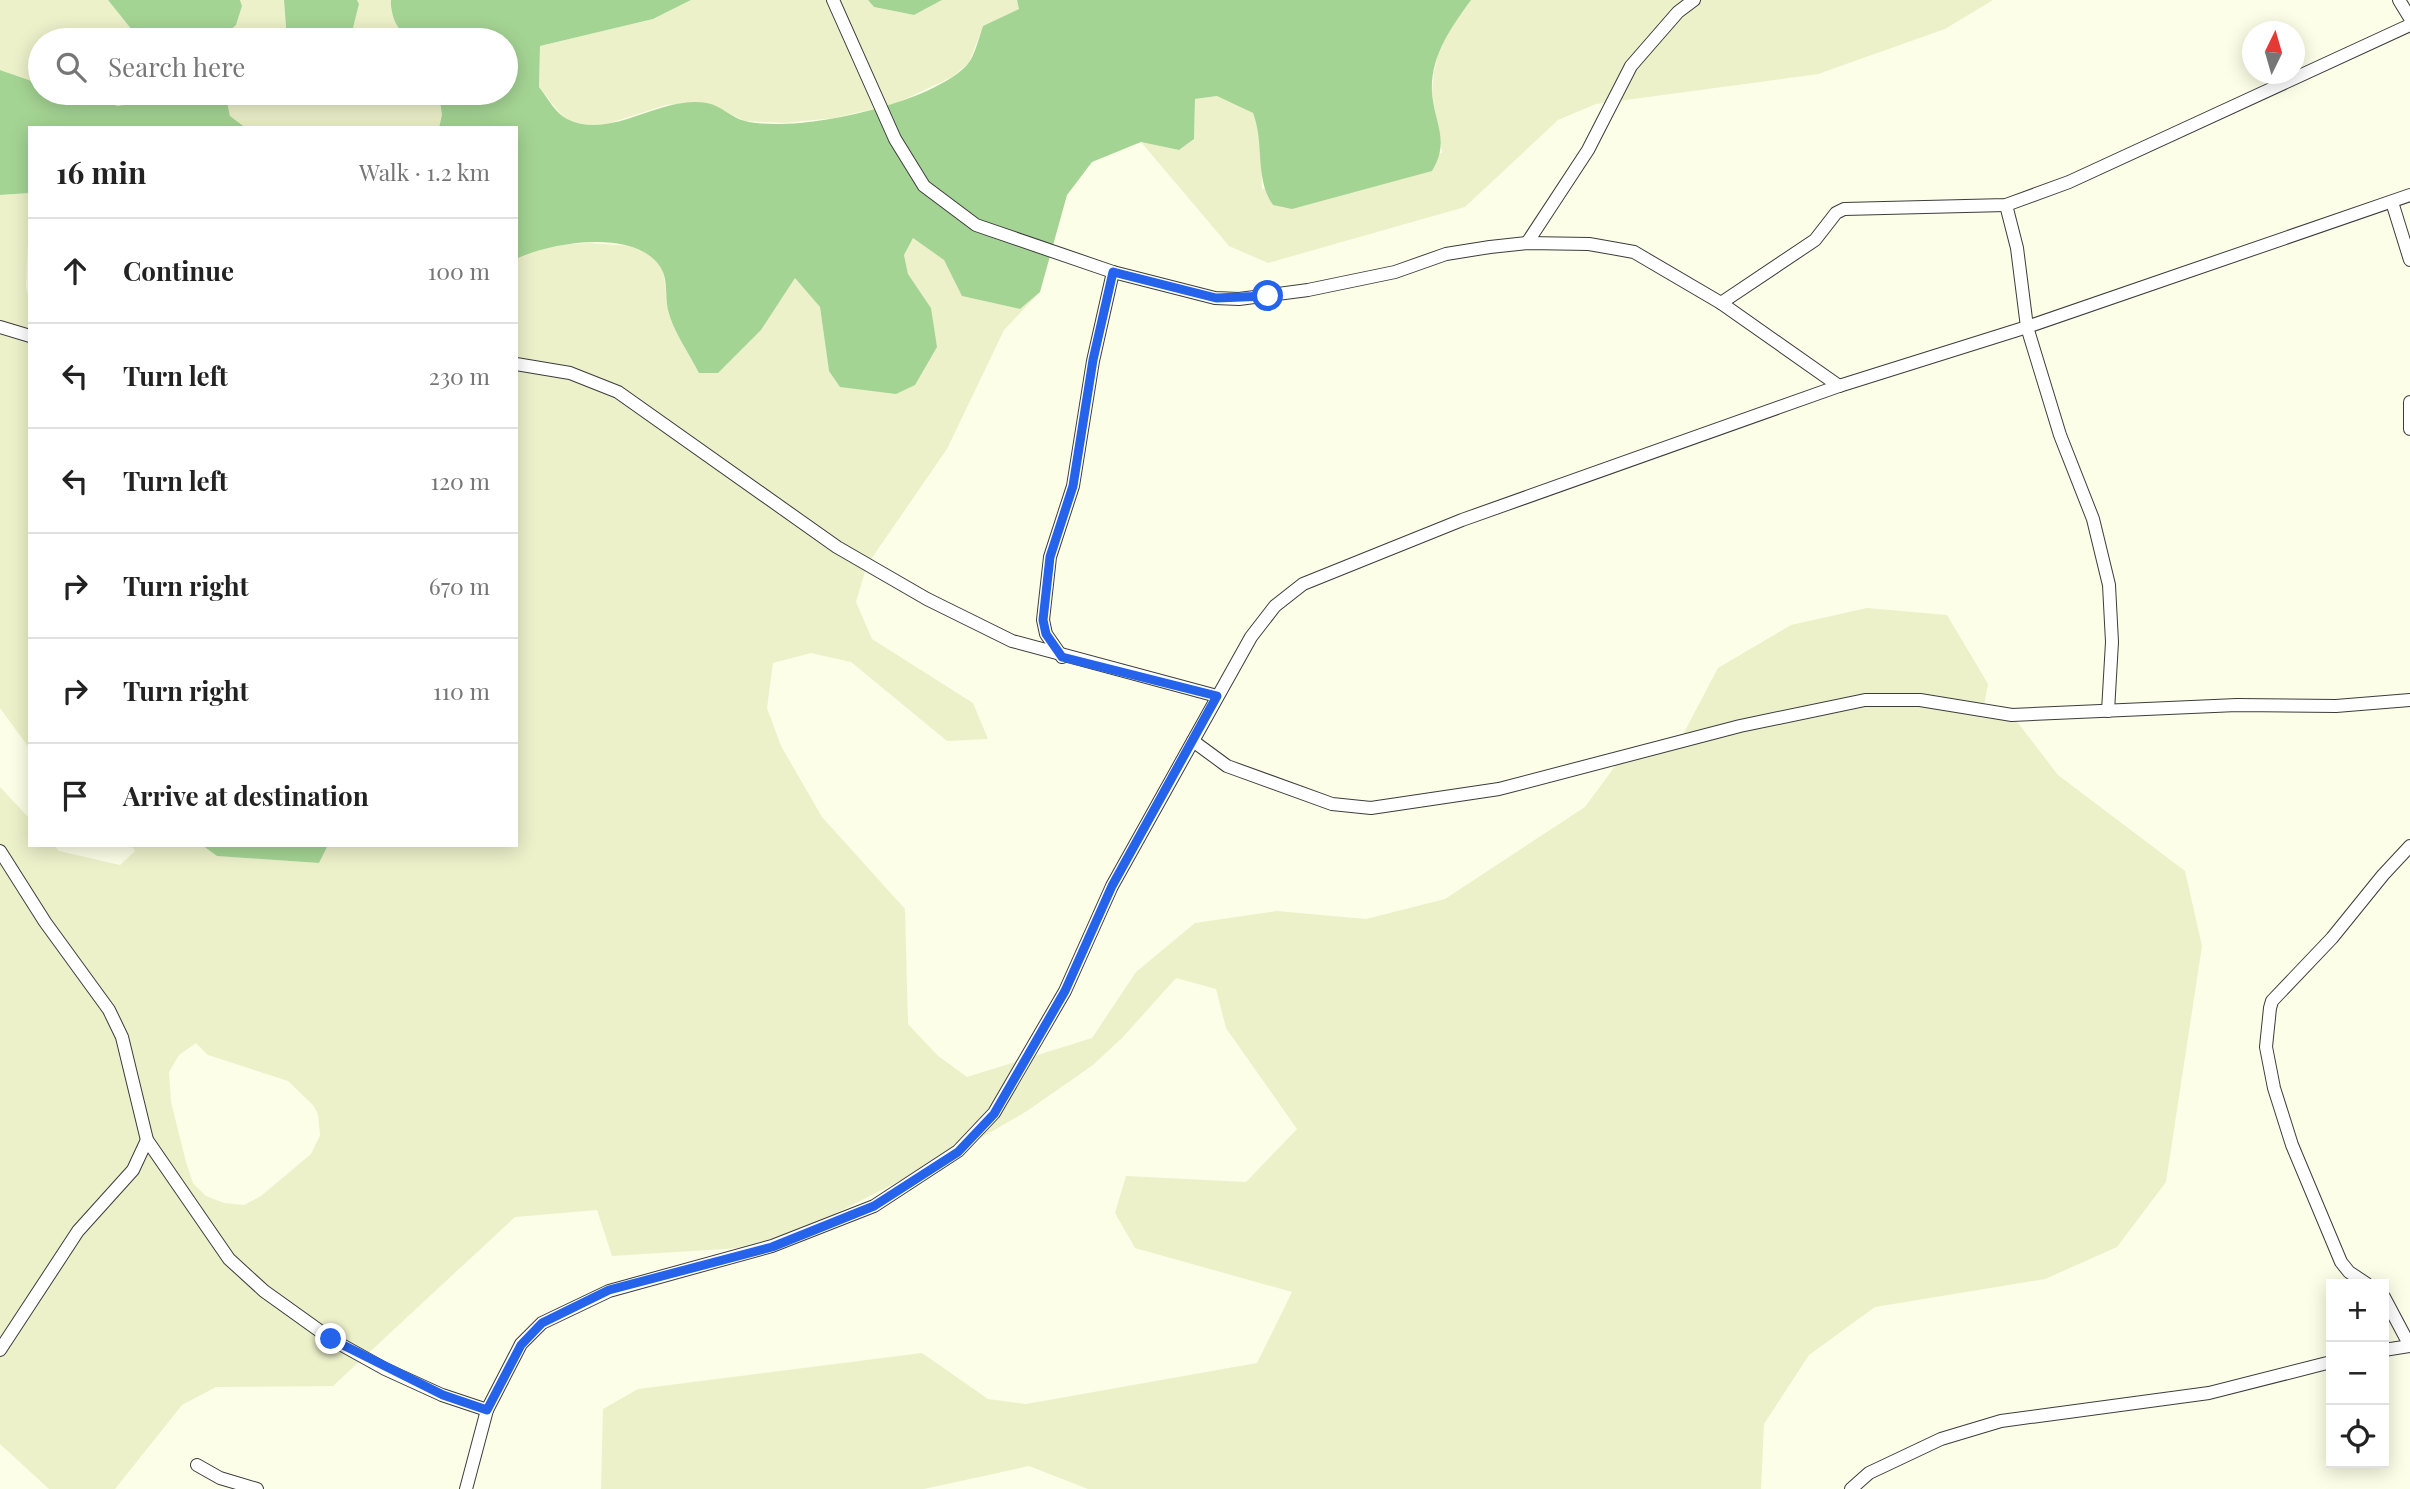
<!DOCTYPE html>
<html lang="en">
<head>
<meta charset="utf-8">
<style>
  :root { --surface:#fff; --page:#f6f6f6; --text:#222; --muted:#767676; --line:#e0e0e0 }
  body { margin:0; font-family:"Playfair Display",serif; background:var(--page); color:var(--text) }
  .controls { position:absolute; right:21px; bottom:21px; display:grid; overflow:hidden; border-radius:0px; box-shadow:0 4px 18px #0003 }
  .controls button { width:63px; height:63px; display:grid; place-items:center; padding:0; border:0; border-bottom:2px solid var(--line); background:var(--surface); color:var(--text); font:35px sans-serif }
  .compass { position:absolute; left:2242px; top:21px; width:63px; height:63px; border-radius:50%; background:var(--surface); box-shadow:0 4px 18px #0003; rotate:5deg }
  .stop { position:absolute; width:21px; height:21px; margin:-16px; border:5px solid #2563eb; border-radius:50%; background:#fff }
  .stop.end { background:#2563eb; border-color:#fff; box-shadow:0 2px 7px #0008 }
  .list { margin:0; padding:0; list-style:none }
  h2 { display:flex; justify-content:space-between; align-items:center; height:91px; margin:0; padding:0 28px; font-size:30px }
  h2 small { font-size:23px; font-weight:400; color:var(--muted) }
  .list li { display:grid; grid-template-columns:46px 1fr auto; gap:21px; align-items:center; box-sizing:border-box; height:105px; padding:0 28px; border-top:2px solid var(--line) }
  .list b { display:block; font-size:26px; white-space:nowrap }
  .list em { font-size:23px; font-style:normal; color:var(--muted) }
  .icon { flex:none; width:38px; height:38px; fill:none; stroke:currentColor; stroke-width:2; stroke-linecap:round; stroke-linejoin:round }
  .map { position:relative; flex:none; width:2410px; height:1489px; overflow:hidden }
  .search { position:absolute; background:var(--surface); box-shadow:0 4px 18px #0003; left:28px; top:28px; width:490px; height:77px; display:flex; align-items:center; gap:18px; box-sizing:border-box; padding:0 24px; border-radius:38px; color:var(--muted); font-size:26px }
  .panel { position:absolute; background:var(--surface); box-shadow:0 4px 18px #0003; left:28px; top:126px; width:490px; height:721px; border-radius:0px }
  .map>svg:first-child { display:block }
  .farmland { fill:#ecf1ca; fill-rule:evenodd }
  .forest { fill:#a4d494 }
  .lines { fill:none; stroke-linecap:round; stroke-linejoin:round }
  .minor-casing { stroke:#3c3c3c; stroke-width:14 }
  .minor { stroke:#fff; stroke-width:12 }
  .route { stroke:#2563eb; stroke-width:9 }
</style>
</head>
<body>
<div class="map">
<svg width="2410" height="1489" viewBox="0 0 2410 1489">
  <rect width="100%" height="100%" fill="#fdfee7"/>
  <g class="farmland">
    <path d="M 0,0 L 108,0 L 140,40 L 40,40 L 40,84 L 0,70 Z"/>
    <path d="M 240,0 L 284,0 L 287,40 L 219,40 L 236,25 L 242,6 Z"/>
    <path d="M 357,0 L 391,0 L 391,10 L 398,28 L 415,40 L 350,40 L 359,4 Z"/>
    <path d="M 691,0 L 868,0 L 874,7 L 914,15 L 942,0 L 1017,0 L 1020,9 L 983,26 L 969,63 L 952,77 L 895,104 L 834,118 L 784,123 L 745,121 L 708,103 L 686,103 L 666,105 L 604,125 L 583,125 L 564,118 L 539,87 L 540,46 L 653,19 Z"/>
    <path d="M 1471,0 L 1993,0 L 1945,29 L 1818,74 L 1596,104 L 1558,120 L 1465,207 L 1268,263 L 1229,246 L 1141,142 L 1179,150 L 1194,139 L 1195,99 L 1218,96 L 1253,113 L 1260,131 L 1262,189 L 1442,153 L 1432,92 L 1434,72 L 1439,50 L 1448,32 Z"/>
    <path d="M 68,93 L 162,93 L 161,98 L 118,106 Z"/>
    <path d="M 225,93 L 439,93 L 443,115 L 439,128 L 246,128 L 230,116 Z"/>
    <path d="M 30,193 L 26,287 L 30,302 L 30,749 L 0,708 L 0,195 Z"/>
    <path d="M 913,237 L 944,260 L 963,296 L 1020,309 L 1040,292 L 1004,330 L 947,449 L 867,565 L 856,602 L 872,639 L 973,703 L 988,739 L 947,741 L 851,662 L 811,653 L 773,663 L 767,708 L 781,746 L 822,817 L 905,909 L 908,1024 L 937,1055 L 967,1077 L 1092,1038 L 1136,972 L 1195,923 L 1277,911 L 1366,919 L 1445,899 L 1585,807 L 1621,758 L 1679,742 L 1718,668 L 1791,625 L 1867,608 L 1947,615 L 1988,684 L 1983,712 L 2012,715 L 2058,775 L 2185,871 L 2202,946 L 2166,1182 L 2117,1247 L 2045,1279 L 1875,1307 L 1809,1355 L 1764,1424 L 1761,1489 L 1088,1489 L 1029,1466 L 924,1489 L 601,1489 L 603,1409 L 638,1389 L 922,1353 L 988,1399 L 1026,1404 L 1257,1363 L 1292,1292 L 1135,1248 L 1115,1213 L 1126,1176 L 1246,1182 L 1297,1129 L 1226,1028 L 1216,989 L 1176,978 L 1122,1038 L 1093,1065 L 1027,1111 L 958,1151 L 772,1246 L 612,1256 L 597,1210 L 515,1217 L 333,1386 L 216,1387 L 182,1405 L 115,1489 L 49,1489 L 0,1444 L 0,787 L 30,819 L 30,845 L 54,845 L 59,851 L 120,865 L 135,851 L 131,845 L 202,845 L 217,856 L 319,863 L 328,845 L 516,845 L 516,259 L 551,245 L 590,243 L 632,246 L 651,254 L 663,270 L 669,312 L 761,330 L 795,277 L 820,307 L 829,371 L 931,308 L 908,274 L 904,255 ZM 196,1043 L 208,1055 L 288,1081 L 313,1105 L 318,1114 L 320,1135 L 311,1154 L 261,1196 L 244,1205 L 224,1203 L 206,1196 L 193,1183 L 186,1162 L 171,1102 L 169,1072 L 179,1055 Z"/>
  </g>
  <g class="forest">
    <path d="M 108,0 L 240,0 L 242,6 L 236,25 L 219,40 L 140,40 Z"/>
    <path d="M 284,0 L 357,0 L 359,4 L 350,40 L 287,40 Z"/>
    <path d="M 391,0 L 691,0 L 653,19 L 540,46 L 539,87 C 547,97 556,114 567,119 C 611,141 660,95 707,103 C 720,105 732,118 745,121 C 796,134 931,104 967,65 C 975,56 979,37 983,26 L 1019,9 L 1017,0 L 1471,0 C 1451,28 1430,56 1432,93 C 1435,125 1450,141 1432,171 L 1292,209 L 1273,205 C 1254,177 1265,144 1253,113 L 1217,96 L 1195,99 L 1194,139 L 1179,150 L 1141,142 L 1092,162 L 1067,195 L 1040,292 L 1020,309 L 962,296 L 944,260 L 913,238 L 904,255 L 908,274 L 931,308 L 937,347 L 915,385 L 896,394 L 840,387 L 829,371 L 820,307 L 795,278 L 761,330 L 718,373 L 699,373 C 689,353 673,331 668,310 C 665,297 668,279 661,268 C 637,228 551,242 516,259 L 516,128 L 439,128 L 442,115 L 439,93 L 506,93 L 506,40 C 486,40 431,45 415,40 C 399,36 390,16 391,0 Z"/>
    <path d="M 868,0 L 942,0 L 914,15 L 874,7 Z"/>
    <path d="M 0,70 L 40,84 L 40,93 L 68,93 L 118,106 L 160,98 L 162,93 L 225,93 L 230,116 L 246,128 L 30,128 L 30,193 L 0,195 Z"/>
    <path d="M 202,845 L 328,845 L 319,863 L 217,856 Z"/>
  </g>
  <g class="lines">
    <defs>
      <g id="minor">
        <path d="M 833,0 L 895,139 L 924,186 L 976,225 L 1113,272 L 1215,298 L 1239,299 L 1308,290 L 1395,272 L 1446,254 L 1490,247 L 1527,243 L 1589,244 L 1634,252 L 1721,303 L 1839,386"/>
        <path d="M 2399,0 L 2410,18"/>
        <path d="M 2392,202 L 2410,260"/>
        <path d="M 2006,205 L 2017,248 L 2027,327 L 2060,435 L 2093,519 L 2109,585 L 2112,642 L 2108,711"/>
        <path d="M 1527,243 L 1588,150 L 1631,66 L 1678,12 L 1694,0"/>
        <path d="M 1721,303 L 1815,240 L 1836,213 L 1844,209 L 2006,205 L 2069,182 L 2410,25"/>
        <path d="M 0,327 L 30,336"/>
        <path d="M 516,364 L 570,373 L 618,392 L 837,547 L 927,599 L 1012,641 L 1217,696"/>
        <path d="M 2410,402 L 2410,429"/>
        <path d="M 1062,657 L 1046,634 L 1043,620 L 1050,557 L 1073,486 L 1093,361 L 1113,272"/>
        <path d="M 1193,741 L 1227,766 L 1332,804 L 1371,808 L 1499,789 L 1740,726 L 1865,700 L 1920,700 L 2012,715 L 2237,705 L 2336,706 L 2410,700"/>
        <path d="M 0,851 L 45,922 L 109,1010 L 122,1037 L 147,1140 L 229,1259 L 264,1291 L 331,1339 L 385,1369 L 442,1395 L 487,1410"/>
        <path d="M 2367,1284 L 2349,1272 L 2341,1262 L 2292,1145 L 2274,1088 L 2266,1047 L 2270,1008 L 2272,1001 L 2332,938 L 2383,875 L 2410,846"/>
        <path d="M 2384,1297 L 2410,1346"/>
        <path d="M 0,1350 L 78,1231 L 133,1170 L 147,1140"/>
        <path d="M 2384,1350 L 2410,1346"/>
        <path d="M 197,1465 L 220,1478 L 257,1489"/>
        <path d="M 466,1489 L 487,1410 L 521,1344 L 542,1323 L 609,1291 L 772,1246 L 874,1206 L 958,1151 L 994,1113 L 1065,991 L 1112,886 L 1251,637 L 1275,606 L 1303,584 L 1462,520 L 1839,386 L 2027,327 L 2410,195"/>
        <path d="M 1851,1489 L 1869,1473 L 1941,1439 L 2001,1421 L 2209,1393 L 2331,1362"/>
      </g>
    </defs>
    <use href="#minor" class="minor-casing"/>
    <use href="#minor" class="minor"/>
  </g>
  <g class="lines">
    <path class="route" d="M 331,1339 L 443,1395 L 487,1410 L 521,1345 L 542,1323 L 609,1290 L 772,1247 L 874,1206 L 958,1152 L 994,1114 L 1065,991 L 1112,886 L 1217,696 L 1062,657 L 1046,634 L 1043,620 L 1050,557 L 1073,486 L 1093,360 L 1113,272 L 1216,298 L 1268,296"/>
  </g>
</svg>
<div class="controls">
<button>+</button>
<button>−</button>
<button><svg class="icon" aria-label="locate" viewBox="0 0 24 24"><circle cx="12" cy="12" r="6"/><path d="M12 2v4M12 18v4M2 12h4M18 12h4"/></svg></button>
</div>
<svg class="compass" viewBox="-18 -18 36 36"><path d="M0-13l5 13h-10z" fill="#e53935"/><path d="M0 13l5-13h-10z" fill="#767676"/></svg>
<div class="stop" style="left:1268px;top:296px"></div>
<div class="stop end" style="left:331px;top:1339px"></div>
<div class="search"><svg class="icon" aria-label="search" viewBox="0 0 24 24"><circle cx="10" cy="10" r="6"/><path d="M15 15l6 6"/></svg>Search here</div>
<section class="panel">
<h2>16 min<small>Walk · 1.2 km</small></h2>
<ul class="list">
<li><svg class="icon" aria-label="ahead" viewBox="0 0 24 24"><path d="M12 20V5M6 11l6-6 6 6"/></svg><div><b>Continue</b></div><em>100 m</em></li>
<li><svg class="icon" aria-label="left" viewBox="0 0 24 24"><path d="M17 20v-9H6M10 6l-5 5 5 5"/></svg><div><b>Turn left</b></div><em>230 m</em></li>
<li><svg class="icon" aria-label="left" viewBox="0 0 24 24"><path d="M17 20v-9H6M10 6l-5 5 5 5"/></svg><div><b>Turn left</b></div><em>120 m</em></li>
<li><svg class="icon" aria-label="right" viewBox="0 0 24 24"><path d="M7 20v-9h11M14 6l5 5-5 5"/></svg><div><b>Turn right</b></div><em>670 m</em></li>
<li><svg class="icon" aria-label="right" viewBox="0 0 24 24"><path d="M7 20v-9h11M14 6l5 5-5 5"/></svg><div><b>Turn right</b></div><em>110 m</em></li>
<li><svg class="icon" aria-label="arrive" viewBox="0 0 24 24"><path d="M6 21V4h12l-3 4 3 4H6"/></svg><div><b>Arrive at destination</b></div></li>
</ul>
</section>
</div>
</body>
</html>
